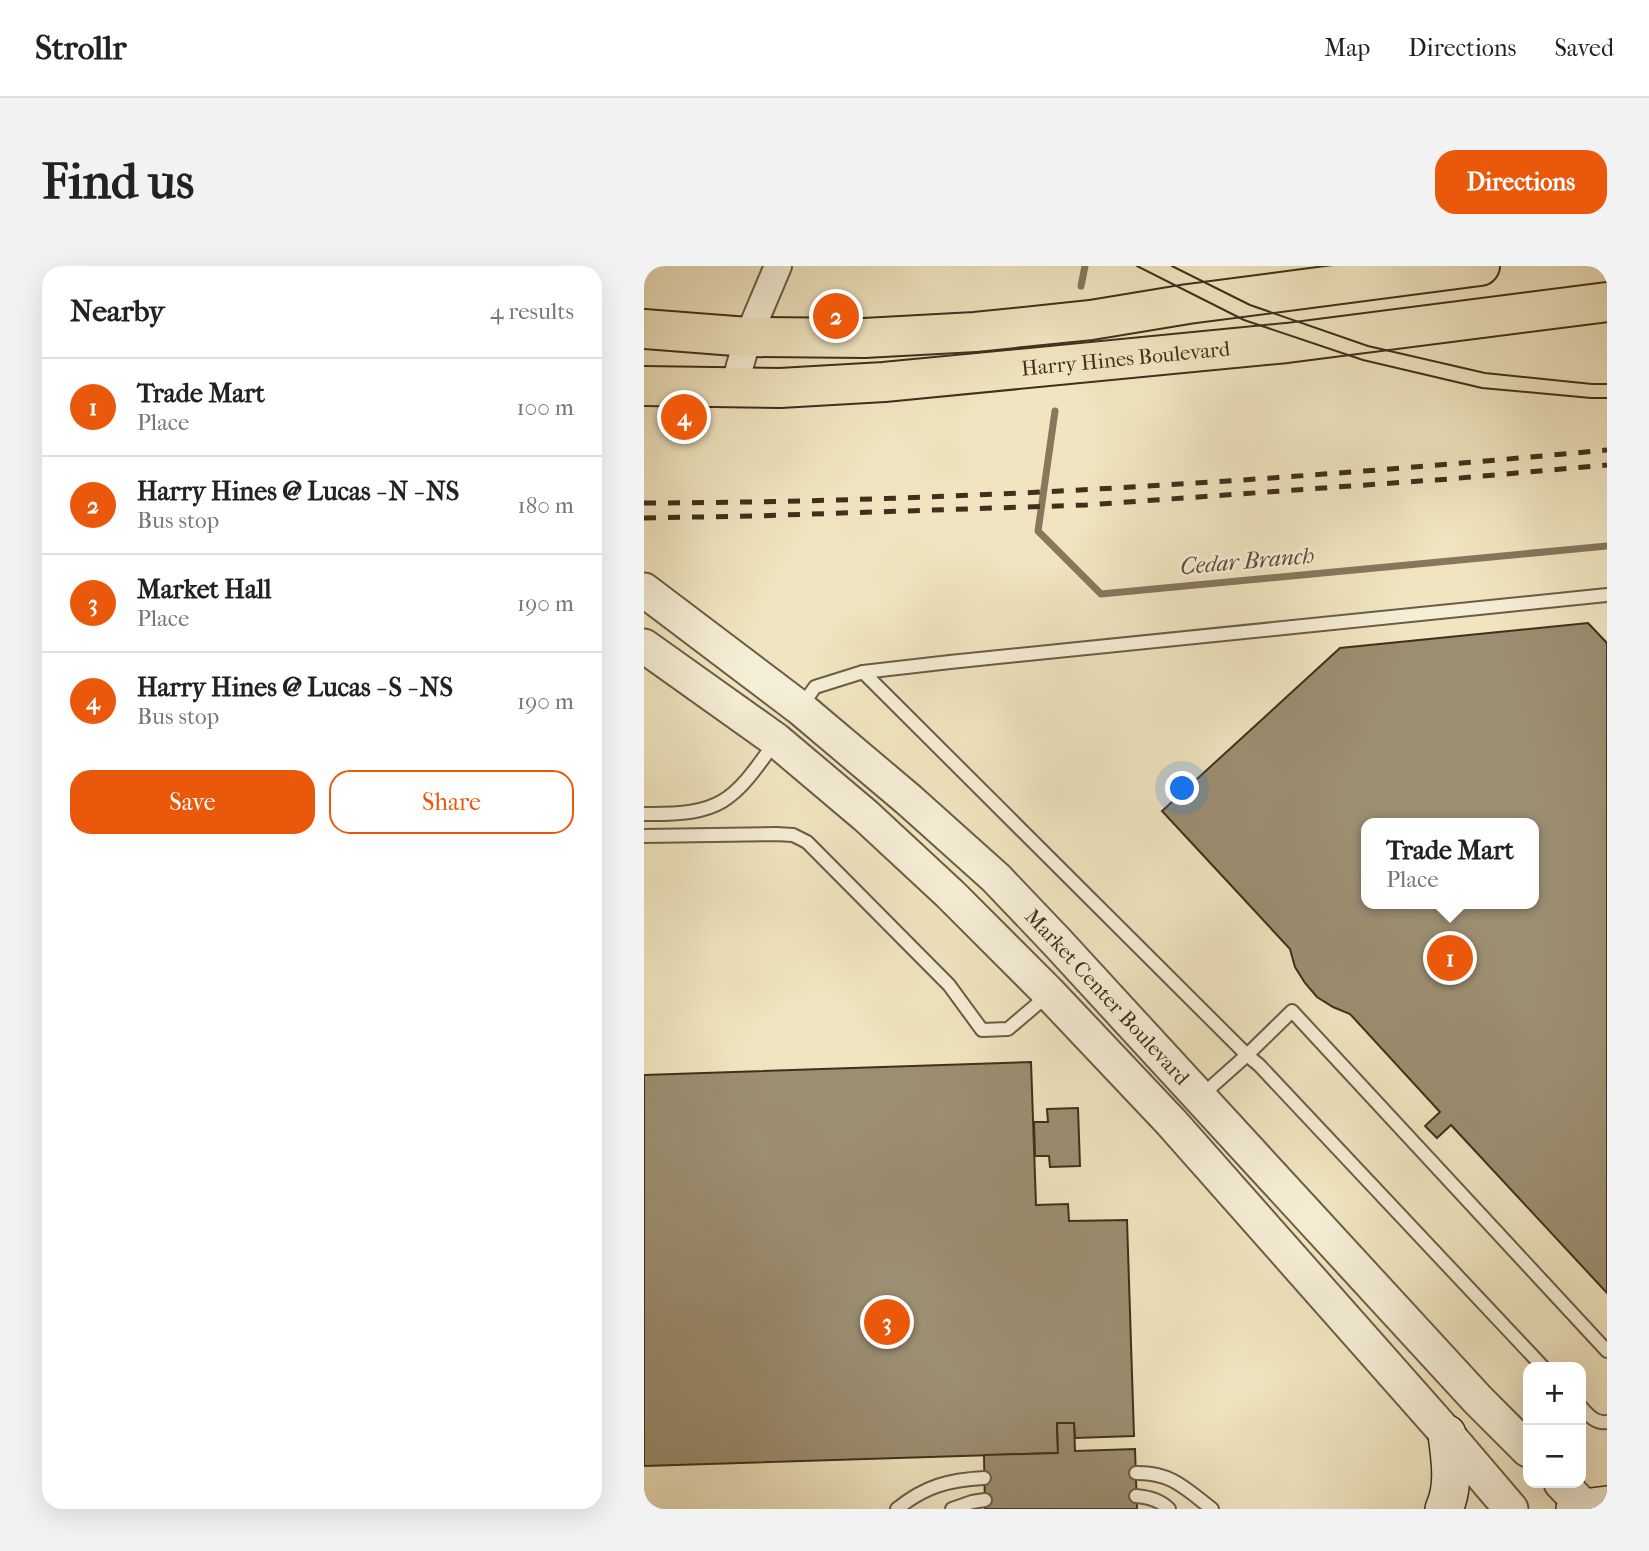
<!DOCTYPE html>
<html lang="en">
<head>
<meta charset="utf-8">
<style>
  :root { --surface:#fff; --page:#f2f2f2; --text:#222; --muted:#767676; --line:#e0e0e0; --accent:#ea580c }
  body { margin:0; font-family:"IM FELL French Canon",serif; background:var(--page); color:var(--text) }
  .controls { position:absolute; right:21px; bottom:21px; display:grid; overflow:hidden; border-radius:14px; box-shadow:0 7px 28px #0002 }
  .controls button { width:63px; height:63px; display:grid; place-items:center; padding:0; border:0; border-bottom:2px solid var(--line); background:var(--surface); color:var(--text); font:35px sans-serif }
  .you { position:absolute; left:539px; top:523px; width:24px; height:24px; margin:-18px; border:5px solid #fff; border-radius:50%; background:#1a73e8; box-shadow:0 0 0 10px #1a73e833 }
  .badge { display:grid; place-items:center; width:46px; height:46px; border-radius:50%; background:var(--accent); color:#fff; font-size:23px; font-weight:700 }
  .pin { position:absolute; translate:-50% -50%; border:4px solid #fff; box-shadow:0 2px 7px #0006 }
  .popup { position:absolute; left:717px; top:552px; width:178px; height:91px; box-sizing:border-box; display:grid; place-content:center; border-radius:14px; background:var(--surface); filter:drop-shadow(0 2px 5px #0005); font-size:23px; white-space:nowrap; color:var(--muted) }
  .popup b { font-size:26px; color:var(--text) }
  .popup::after { content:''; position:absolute; left:50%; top:100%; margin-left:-14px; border:14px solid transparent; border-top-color:var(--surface) }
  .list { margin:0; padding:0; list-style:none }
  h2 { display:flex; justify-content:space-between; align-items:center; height:91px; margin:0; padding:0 28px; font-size:30px }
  h2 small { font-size:23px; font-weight:400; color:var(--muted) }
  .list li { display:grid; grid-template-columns:46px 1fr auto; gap:21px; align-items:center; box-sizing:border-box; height:98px; padding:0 28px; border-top:2px solid var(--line) }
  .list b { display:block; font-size:26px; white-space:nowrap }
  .list p { margin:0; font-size:23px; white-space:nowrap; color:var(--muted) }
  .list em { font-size:23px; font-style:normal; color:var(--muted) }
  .actions { display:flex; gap:14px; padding:21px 28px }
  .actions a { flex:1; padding:16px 0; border:2px solid var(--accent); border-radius:21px; text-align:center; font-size:24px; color:var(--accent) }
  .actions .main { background:var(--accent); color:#fff }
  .map { position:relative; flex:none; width:963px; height:1243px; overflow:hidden; border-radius:21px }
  header { display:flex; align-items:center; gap:42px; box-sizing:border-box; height:98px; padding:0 35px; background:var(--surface); border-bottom:2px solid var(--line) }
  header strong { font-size:33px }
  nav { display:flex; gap:38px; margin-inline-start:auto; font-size:24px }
  .intro { display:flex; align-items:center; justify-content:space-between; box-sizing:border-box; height:168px; padding:0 42px }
  h1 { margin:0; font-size:49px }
  .button { padding:18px 32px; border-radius:21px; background:var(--accent); color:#fff; font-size:24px; font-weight:700 }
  main { display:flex; gap:42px; padding:0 42px }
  aside { flex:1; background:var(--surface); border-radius:21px; box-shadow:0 7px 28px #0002 }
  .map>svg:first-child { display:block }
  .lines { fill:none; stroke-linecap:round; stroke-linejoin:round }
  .stream { stroke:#86775d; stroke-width:7 }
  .building { fill:#9c8e71; stroke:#402f1c; stroke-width:2; fill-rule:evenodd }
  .service-casing { stroke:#6c5c45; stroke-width:16 }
  .minor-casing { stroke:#6c5c45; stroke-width:30 }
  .tertiary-casing { stroke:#6c5c45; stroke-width:37 }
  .secondary-casing { stroke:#402f1c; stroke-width:40 }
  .primary-casing { stroke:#402f1c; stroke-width:42 }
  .service { stroke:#f5eed6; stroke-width:12 }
  .minor { stroke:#f5eed6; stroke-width:26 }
  .tertiary { stroke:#f5eed6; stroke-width:33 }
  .secondary { stroke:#f5eed6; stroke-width:37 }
  .primary { stroke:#f0e5c0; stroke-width:38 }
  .tram { stroke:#402f1c; stroke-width:2 }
  .rail { stroke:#402f1c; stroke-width:5; stroke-dasharray:12 12; stroke-linecap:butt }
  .labels { text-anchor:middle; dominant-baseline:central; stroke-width:5; stroke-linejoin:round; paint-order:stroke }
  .street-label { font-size:21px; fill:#402f1c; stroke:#f5eed6 }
  .water-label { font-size:23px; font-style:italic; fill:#5d4d37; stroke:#f5eed6 }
</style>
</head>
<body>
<header>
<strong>Strollr</strong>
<nav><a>Map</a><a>Directions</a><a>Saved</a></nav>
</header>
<div class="intro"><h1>Find us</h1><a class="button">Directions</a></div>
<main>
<aside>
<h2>Nearby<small>4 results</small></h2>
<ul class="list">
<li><span class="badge">1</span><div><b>Trade Mart</b><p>Place</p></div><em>100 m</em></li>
<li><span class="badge">2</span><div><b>Harry Hines @ Lucas - N - NS</b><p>Bus stop</p></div><em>180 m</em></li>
<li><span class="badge">3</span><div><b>Market Hall</b><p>Place</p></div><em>190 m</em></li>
<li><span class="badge">4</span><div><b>Harry Hines @ Lucas - S - NS</b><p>Bus stop</p></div><em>190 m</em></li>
</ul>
<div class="actions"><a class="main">Save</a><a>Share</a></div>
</aside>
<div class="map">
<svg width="963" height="1243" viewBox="0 0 963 1243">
  <rect width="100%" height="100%" fill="#f0e5c0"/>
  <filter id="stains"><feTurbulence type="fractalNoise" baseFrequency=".00286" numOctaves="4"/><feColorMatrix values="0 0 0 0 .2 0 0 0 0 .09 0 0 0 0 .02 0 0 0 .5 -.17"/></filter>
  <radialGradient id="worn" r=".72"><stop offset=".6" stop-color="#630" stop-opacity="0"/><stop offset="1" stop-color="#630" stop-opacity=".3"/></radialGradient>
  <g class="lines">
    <g class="stream">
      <path d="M 437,20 L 441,0"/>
      <path d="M 411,145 L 394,265 L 457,328 L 963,280"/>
    </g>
  </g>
  <g class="building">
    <path d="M 944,357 L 963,377 L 963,1027 L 807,859 L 793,872 L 781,860 L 796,846 L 706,748 L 689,741 L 673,731 L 661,717 L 651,701 L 646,683 L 518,545 L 696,382 ZM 722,557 L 890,557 L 890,638 L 722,638 Z"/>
    <path d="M 387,796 L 392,939 L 424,938 L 425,955 L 483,954 L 490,1170 L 431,1172 L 430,1157 L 413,1157 L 414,1187 L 0,1200 L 0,809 Z"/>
    <path d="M 434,842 L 436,900 L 406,901 L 405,890 L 391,890 L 390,856 L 404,856 L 403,843 Z"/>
    <path d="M 413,1157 L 430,1157 L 431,1185 L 491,1183 L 493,1243 L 341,1243 L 340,1189 L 414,1187 Z"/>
  </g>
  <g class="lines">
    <defs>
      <g id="service">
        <path d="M 219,406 L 603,789 L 615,799 L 899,1101"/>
        <path d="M 157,441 L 171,421 L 219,406 L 306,396 L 963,329"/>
        <path d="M 0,548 C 77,549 88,537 131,476"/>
        <path d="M 0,570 L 132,568 L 149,569 L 163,576 L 305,719 L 338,764 L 364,763 L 404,729"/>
        <path d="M 557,830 L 603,789 L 648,745 L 963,1085"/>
        <path d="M 937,1141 C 944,1149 952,1158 963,1156"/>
        <path d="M 492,1207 C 527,1206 542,1223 568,1243"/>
        <path d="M 492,1230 C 505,1231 516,1234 525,1243"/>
        <path d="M 253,1243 C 281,1220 305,1214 340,1212"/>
        <path d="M 308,1243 L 328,1236 L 341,1234"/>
      </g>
      <path id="minor" d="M 90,121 L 104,71 L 134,0"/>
      <g id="tertiary">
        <path id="s1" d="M 0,324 L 156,442 L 265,534 L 352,612 L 412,675 L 834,1134 L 884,1184"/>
        <path d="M 0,380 L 132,474 L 222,550 L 306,628 L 405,727 L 527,856 L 803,1168 L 867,1243"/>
        <path d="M 917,1217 L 942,1243"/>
      </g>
      <g id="secondary">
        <path d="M 800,1243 C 811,1219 806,1193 803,1168"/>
        <path d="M 931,1243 L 963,1239"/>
      </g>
      <g id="primary">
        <path d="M 0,63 L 104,71 L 220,72 L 331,66 L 447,54 L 544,38 L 836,0"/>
        <path id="s2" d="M 0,120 L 136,122 L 240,116 L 643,77 L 963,36"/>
      </g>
    </defs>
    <use href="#service" class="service-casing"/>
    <use href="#minor" class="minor-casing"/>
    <use href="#tertiary" class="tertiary-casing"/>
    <use href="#secondary" class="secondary-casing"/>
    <use href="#primary" class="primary-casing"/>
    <use href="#service" class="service"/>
    <use href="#minor" class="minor"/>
    <use href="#tertiary" class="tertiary"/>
    <use href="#secondary" class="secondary"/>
    <use href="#primary" class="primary"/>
    <g class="tram">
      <path d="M 493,0 L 600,54 L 719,94 L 838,122 L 947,132 L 963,132"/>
      <path d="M 528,0 L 606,39 L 724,80 L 841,107 L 948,118 L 963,118"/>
    </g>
    <g class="rail">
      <path d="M 0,237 C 321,236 643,214 963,184"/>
      <path d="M 0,252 L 109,250 L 442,239 L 805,213 L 963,199"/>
    </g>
  </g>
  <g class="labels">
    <g class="street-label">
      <text stroke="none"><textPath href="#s2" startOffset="483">Harry Hines Boulevard</textPath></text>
      <text stroke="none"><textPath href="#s1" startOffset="618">Market Center Boulevard</textPath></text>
    </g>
    <g class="water-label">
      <text transform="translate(603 295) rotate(-5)">Cedar Branch</text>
    </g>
  </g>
  <rect width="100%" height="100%" filter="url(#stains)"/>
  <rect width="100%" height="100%" fill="url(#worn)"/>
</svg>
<div class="controls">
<button>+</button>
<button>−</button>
</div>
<div class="you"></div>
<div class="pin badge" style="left:806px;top:692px">1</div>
<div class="popup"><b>Trade Mart</b>Place</div>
<div class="pin badge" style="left:192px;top:50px">2</div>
<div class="pin badge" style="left:243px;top:1056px">3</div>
<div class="pin badge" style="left:40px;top:151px">4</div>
</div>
</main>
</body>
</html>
